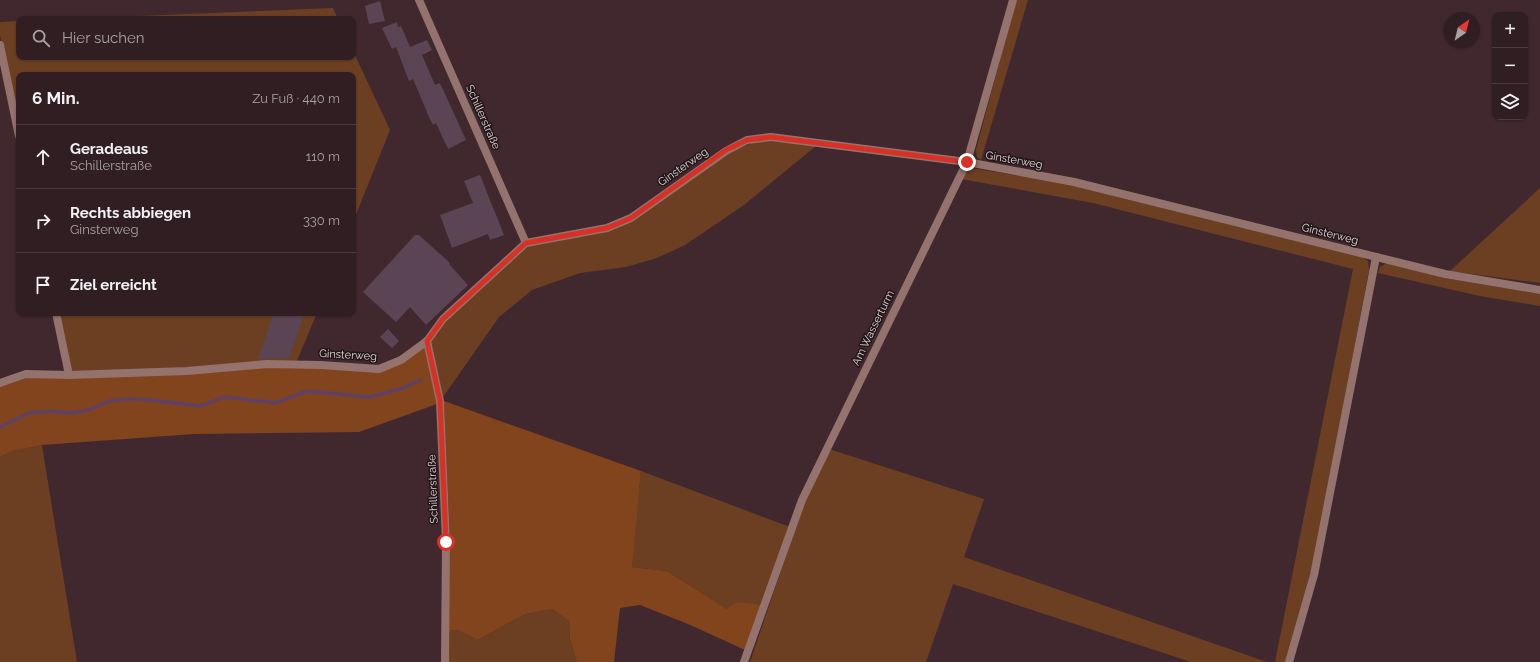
<!DOCTYPE html>
<html lang="de">
<head>
<meta charset="utf-8">
<style>
  :root { --surface:#311e22; --page:#39272a; --text:#f1f3f6; --muted:#a8a2a5; --line:#4c3c40 }
  body { margin:0; font-family:Raleway,sans-serif; background:var(--page); color:var(--text) }
  .controls { position:absolute; right:12px; top:12px; display:grid; overflow:hidden; border-radius:8px; box-shadow:0 1px 3px #0004 }
  .controls button { width:36px; height:36px; display:grid; place-items:center; padding:0; border:0; border-bottom:1px solid var(--line); background:var(--surface); color:var(--text); font:20px sans-serif }
  .compass { position:absolute; left:1444px; top:12px; width:36px; height:36px; border-radius:50%; background:var(--surface); box-shadow:0 1px 3px #0004; rotate:35deg }
  .stop { position:absolute; width:12px; height:12px; margin:-9px; border:3px solid #d93025; border-radius:50%; background:#fff }
  .stop.end { background:#d93025; border-color:#fff; box-shadow:0 1px 4px #0008 }
  .list { margin:0; padding:0; list-style:none }
  h2 { display:flex; justify-content:space-between; align-items:center; height:52px; margin:0; padding:0 16px; font-size:17px }
  h2 small { font-size:13px; font-weight:400; color:var(--muted) }
  .list li { display:grid; grid-template-columns:26px 1fr auto; gap:12px; align-items:center; box-sizing:border-box; height:64px; padding:0 16px; border-top:1px solid var(--line) }
  .list b { display:block; font-size:15px; white-space:nowrap }
  .list p { margin:0; font-size:13px; white-space:nowrap; color:var(--muted) }
  .list em { font-size:13px; font-style:normal; color:var(--muted) }
  .icon { flex:none; width:22px; height:22px; fill:none; stroke:currentColor; stroke-width:2; stroke-linecap:round; stroke-linejoin:round }
  .map { position:relative; flex:none; width:1540px; height:662px; overflow:hidden }
  .search { position:absolute; background:var(--surface); box-shadow:0 1px 3px #0004; left:16px; top:16px; width:340px; height:44px; display:flex; align-items:center; gap:10px; box-sizing:border-box; padding:0 14px; border-radius:8px; color:var(--muted); font-size:15px }
  .panel { position:absolute; background:var(--surface); box-shadow:0 1px 3px #0004; left:16px; top:72px; width:340px; height:244px; border-radius:8px }
  .map>svg:first-child { display:block }
  .green { fill:#6d3f22 }
  .forest { fill:#81441d }
  .lines { fill:none; stroke-linecap:round; stroke-linejoin:round }
  .stream { stroke:#604166; stroke-width:3.5 }
  .building { fill:#5b4554 }
  .street { stroke:#94726d; stroke-width:8 }
  .route { stroke:#d93025; stroke-width:5 }
  .labels { text-anchor:middle; dominant-baseline:central; stroke-width:3; stroke-linejoin:round; paint-order:stroke }
  .street-label { font-size:11px; fill:#e5d5d8; stroke:#201517 }
</style>
</head>
<body>
<div class="map">
<svg width="1540" height="662" viewBox="0 0 1540 662">
  <rect width="100%" height="100%" fill="#41282e"/>
  <g class="green">
    <path d="M 1016,0 L 1028,0 L 981,160 L 977,157 L 976,150 Z"/>
    <path d="M 333,8 L 338,19 L 65,19 Z"/>
    <path d="M 19,21 L 19,57 L 353,57 L 353,51 L 390,130 L 353,222 L 353,75 L 19,75 L 19,126 L 0,35 L 0,22 Z"/>
    <path d="M 773,140 L 816,146 L 744,205 L 685,245 L 657,258 L 626,267 L 580,273 L 532,290 L 499,317 L 443,397 L 430,340 L 445,320 L 529,246 L 608,230 L 727,153 L 752,143 Z"/>
    <path d="M 970,168 L 1071,184 L 1361,256 L 1368,261 L 1369,270 L 1311,575 L 1288,662 L 1275,662 L 1353,269 L 1093,203 L 961,179 Z"/>
    <path d="M 1540,188 L 1540,283 L 1450,271 Z"/>
    <path d="M 1387,263 L 1444,278 L 1540,294 L 1540,306 L 1480,296 L 1378,273 L 1380,267 Z"/>
    <path d="M 58,313 L 317,313 L 296,363 L 185,370 L 71,373 Z"/>
    <path d="M 42,445 L 77,662 L 0,662 L 0,457 L 13,451 Z"/>
    <path d="M 829,449 L 984,499 L 964,557 L 1267,662 L 1191,662 L 953,584 L 926,662 L 750,662 L 805,500 Z"/>
    <path d="M 641,471 L 790,527 L 761,605 L 727,609 L 667,571 L 631,567 Z"/>
    <path d="M 552,609 L 569,621 L 570,640 L 577,662 L 447,662 L 447,631 L 458,630 L 477,640 L 526,614 Z"/>
  </g>
  <g class="forest">
    <path d="M 425,346 L 437,404 L 359,432 L 194,434 L 42,445 L 13,451 L 0,457 L 0,387 L 27,378 L 267,366 L 379,371 Z"/>
    <path d="M 444,401 L 641,471 L 632,567 L 667,571 L 727,609 L 737,602 L 761,605 L 745,650 L 688,624 L 640,605 L 620,608 L 614,662 L 577,662 L 570,640 L 569,621 L 552,609 L 526,614 L 477,640 L 458,630 L 447,631 L 450,541 Z"/>
  </g>
  <g class="lines">
    <path class="stream" d="M 0,427 L 29,413 L 51,411 L 71,413 L 89,410 L 109,401 L 127,399 L 151,400 L 200,406 L 225,397 L 275,403 L 307,391 L 370,397 L 403,388 L 420,380"/>
  </g>
  <g class="building">
    <path d="M 380,1 L 385,21 L 369,24 L 365,6 Z"/>
    <path d="M 397,22 L 398,27 L 401,26 L 410,47 L 427,40 L 432,50 L 422,55 L 435,85 L 440,83 L 466,140 L 448,149 L 436,123 L 433,125 L 429,117 L 413,79 L 409,81 L 396,47 L 392,49 L 382,28 Z"/>
    <path d="M 480,175 L 504,235 L 490,240 L 488,234 L 452,248 L 440,215 L 473,203 L 464,181 Z"/>
    <path d="M 415,235 L 419,235 L 450,263 L 449,264 L 468,285 L 426,325 L 410,307 L 396,322 L 363,292 Z"/>
    <path d="M 273,315 L 304,315 L 289,358 L 258,359 Z"/>
    <path d="M 388,329 L 399,341 L 392,348 L 380,337 Z"/>
  </g>
  <g class="lines">
    <g class="street">
      <path d="M 419,0 L 526,243"/>
      <path d="M 0,45 L 19,136"/>
      <path d="M 56,313 L 69,375"/>
      <path d="M 427,341 L 440,401 L 446,542 L 445,662"/>
      <path d="M 0,383 L 26,374 L 69,375 L 187,371 L 267,364 L 321,365 L 379,369 L 401,360 L 427,341 L 443,319 L 526,243 L 607,228 L 631,218 L 726,151 L 747,140 L 771,137 L 967,162 L 1074,182 L 1445,274 L 1540,290"/>
      <path d="M 744,662 L 802,500 L 967,162 L 1013,0"/>
      <path d="M 1289,662 L 1314,575 L 1376,257"/>
    </g>
  </g>
  <g class="lines">
    <path class="route" d="M 446,542 L 440,401 L 427,341 L 443,319 L 526,243 L 607,228 L 631,218 L 726,150 L 747,140 L 771,137 L 967,162"/>
  </g>
  <g class="labels">
    <g class="street-label">
      <text transform="translate(483 117) rotate(66)">Schillerstraße</text>
      <text transform="translate(1014 160) rotate(10)">Ginsterweg</text>
      <text transform="translate(683 167) rotate(-35)">Ginsterweg</text>
      <text transform="translate(1330 234) rotate(14)">Ginsterweg</text>
      <text transform="translate(873 328) rotate(-64)">Am Wasserturm</text>
      <text transform="translate(348 355) rotate(3)">Ginsterweg</text>
      <text transform="translate(433 489) rotate(-92)">Schillerstraße</text>
    </g>
  </g>
</svg>
<div class="controls">
<button>+</button>
<button>−</button>
<button><svg class="icon" aria-label="layers" viewBox="0 0 24 24"><path d="M12 4l9 5-9 5-9-5zM3 14l9 5 9-5"/></svg></button>
</div>
<svg class="compass" viewBox="-18 -18 36 36"><path d="M0-13l5 13h-10z" fill="#e53935"/><path d="M0 13l5-13h-10z" fill="#a8a2a5"/></svg>
<div class="stop" style="left:446px;top:542px"></div>
<div class="stop end" style="left:967px;top:162px"></div>
<div class="search"><svg class="icon" aria-label="search" viewBox="0 0 24 24"><circle cx="10" cy="10" r="6"/><path d="M15 15l6 6"/></svg>Hier suchen</div>
<section class="panel">
<h2>6 Min.<small>Zu Fuß · 440 m</small></h2>
<ul class="list">
<li><svg class="icon" aria-label="ahead" viewBox="0 0 24 24"><path d="M12 20V5M6 11l6-6 6 6"/></svg><div><b>Geradeaus</b><p>Schillerstraße</p></div><em>110 m</em></li>
<li><svg class="icon" aria-label="right" viewBox="0 0 24 24"><path d="M7 20v-9h11M14 6l5 5-5 5"/></svg><div><b>Rechts abbiegen</b><p>Ginsterweg</p></div><em>330 m</em></li>
<li><svg class="icon" aria-label="arrive" viewBox="0 0 24 24"><path d="M6 21V4h12l-3 4 3 4H6"/></svg><div><b>Ziel erreicht</b></div></li>
</ul>
</section>
</div>
</body>
</html>
